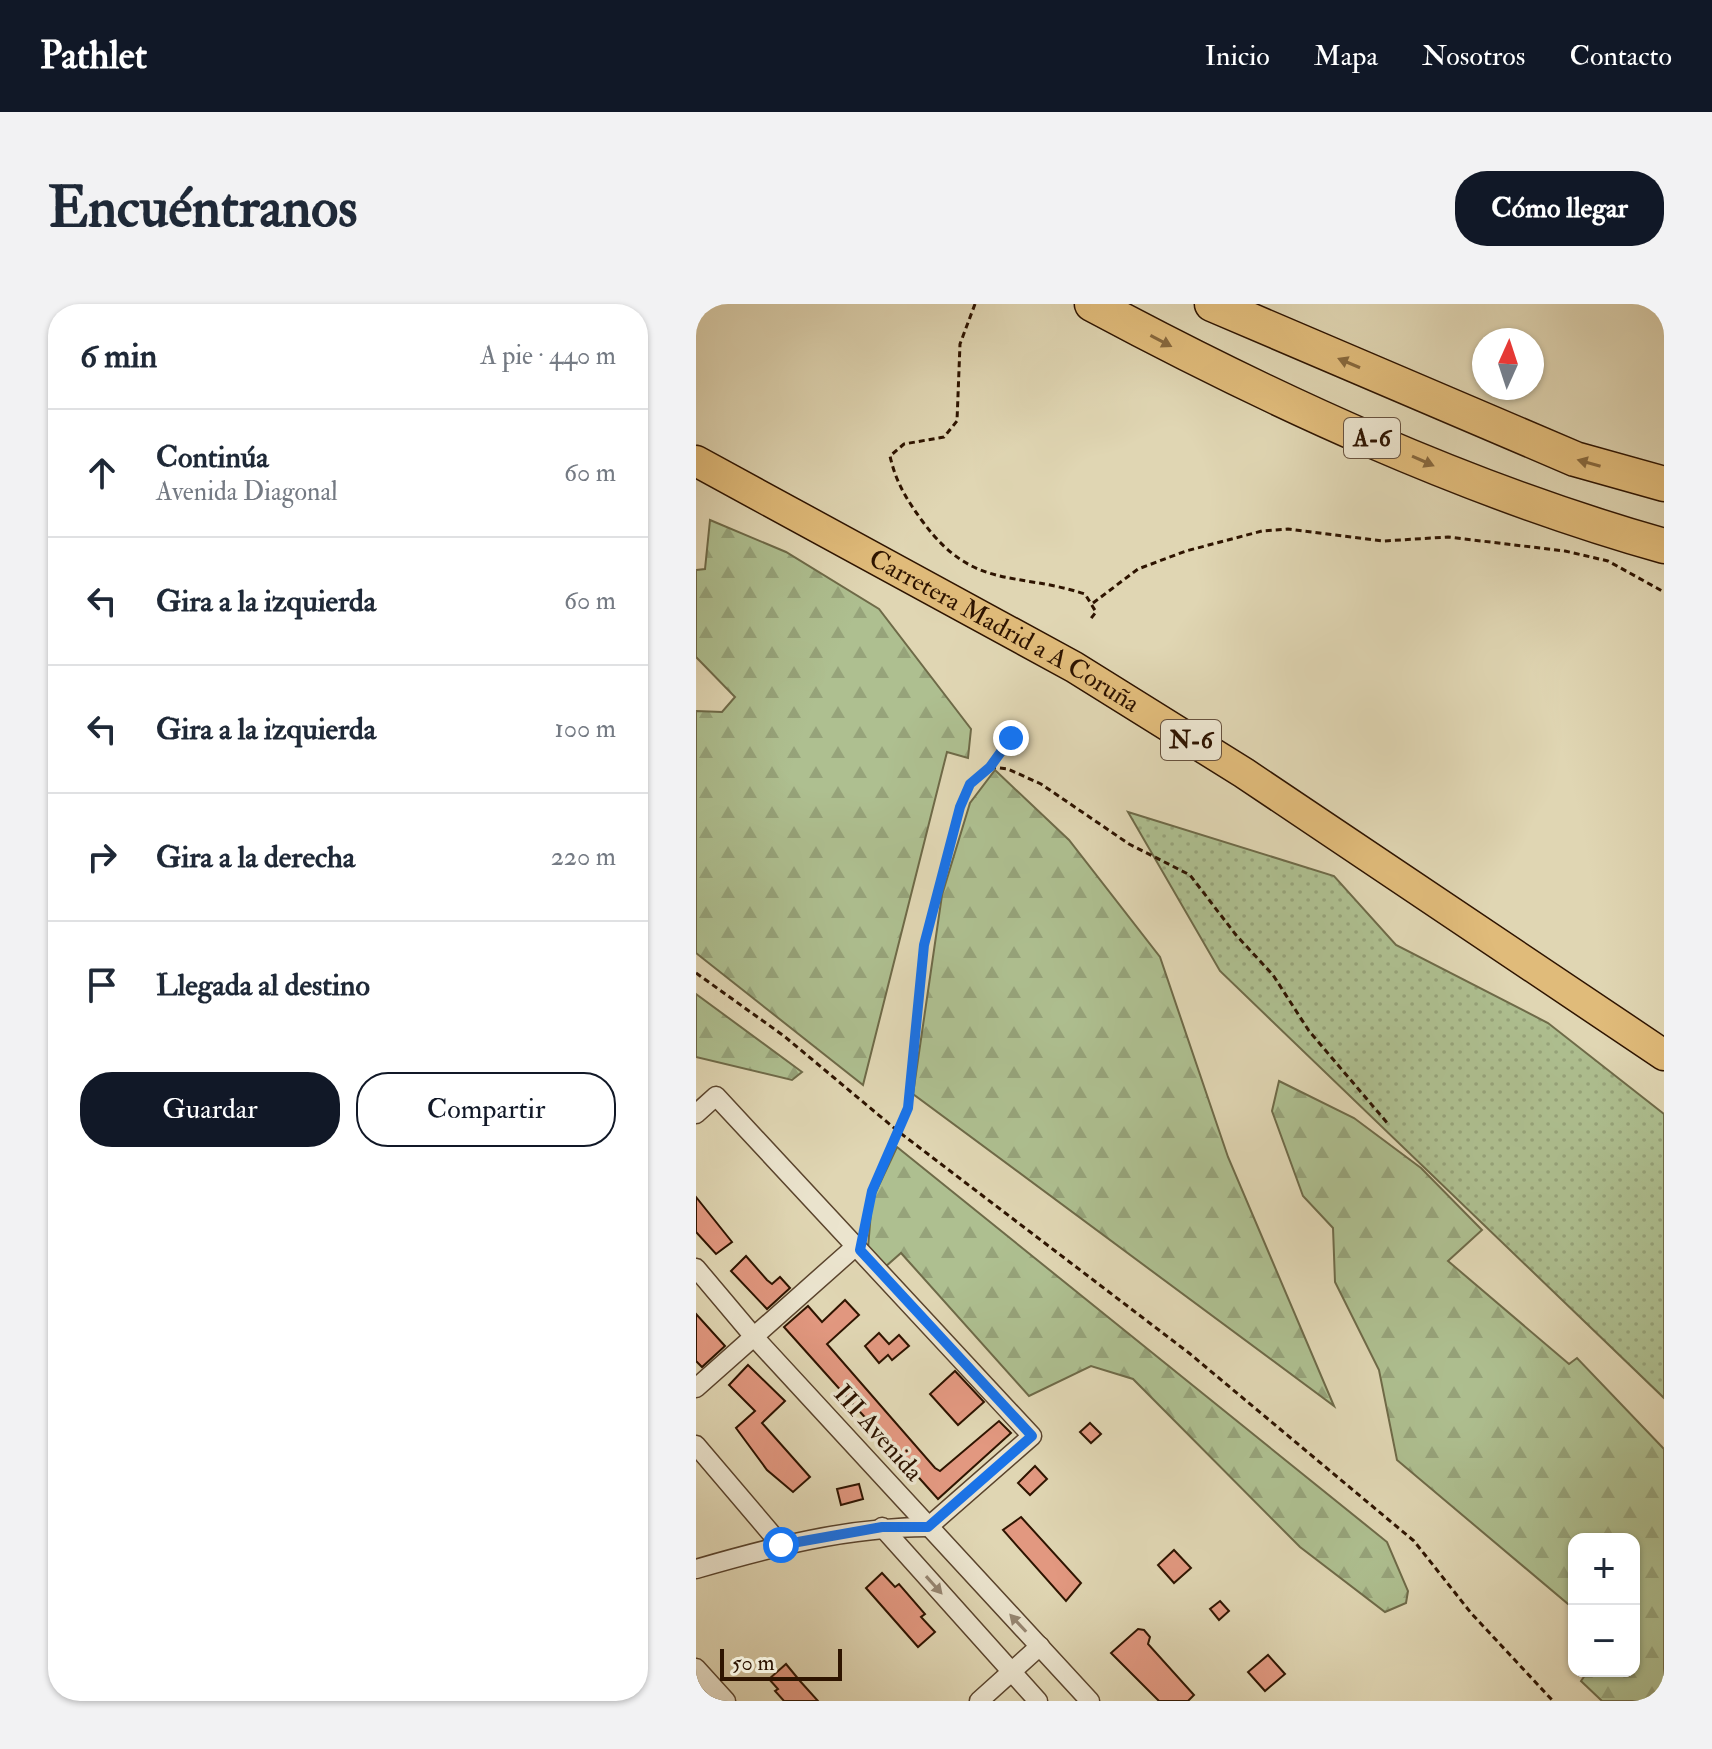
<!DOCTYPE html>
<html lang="es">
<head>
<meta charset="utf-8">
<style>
  :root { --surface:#fff; --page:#f2f2f3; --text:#1f2937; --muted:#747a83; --line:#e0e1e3; --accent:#111827 }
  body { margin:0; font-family:"IM FELL Double Pica",serif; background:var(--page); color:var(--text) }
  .controls { position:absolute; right:24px; bottom:24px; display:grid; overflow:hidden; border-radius:16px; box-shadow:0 2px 6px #0004 }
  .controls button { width:72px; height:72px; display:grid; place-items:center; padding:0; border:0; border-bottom:2px solid var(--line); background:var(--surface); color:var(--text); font:40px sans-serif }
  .compass { position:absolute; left:776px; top:24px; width:72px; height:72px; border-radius:50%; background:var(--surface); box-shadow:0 2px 6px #0004; rotate:3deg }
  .scale { position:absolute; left:24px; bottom:20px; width:122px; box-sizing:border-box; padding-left:8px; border:4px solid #2e1400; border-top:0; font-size:22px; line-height:28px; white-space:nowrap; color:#2e1400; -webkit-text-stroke:6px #ebe4ce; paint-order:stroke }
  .stop { position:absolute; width:24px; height:24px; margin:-18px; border:6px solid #1a73e8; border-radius:50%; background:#fff }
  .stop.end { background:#1a73e8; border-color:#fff; box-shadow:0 2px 8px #0008 }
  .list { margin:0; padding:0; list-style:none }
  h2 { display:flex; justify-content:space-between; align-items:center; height:104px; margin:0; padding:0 32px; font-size:34px }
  h2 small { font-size:26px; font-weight:400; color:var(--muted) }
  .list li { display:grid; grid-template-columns:52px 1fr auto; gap:24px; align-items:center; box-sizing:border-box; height:128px; padding:0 32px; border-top:2px solid var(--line) }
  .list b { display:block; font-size:30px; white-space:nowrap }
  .list p { margin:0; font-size:26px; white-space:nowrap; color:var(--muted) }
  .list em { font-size:26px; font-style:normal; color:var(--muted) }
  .actions { display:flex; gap:16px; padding:24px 32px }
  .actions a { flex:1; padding:18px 0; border:2px solid var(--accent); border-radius:32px; text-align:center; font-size:28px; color:var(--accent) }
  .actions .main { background:var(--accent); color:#fff }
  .icon { flex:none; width:44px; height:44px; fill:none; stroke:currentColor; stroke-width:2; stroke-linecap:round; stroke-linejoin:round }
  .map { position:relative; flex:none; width:968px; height:1397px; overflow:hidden; border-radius:32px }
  header { display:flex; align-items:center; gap:48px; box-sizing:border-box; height:112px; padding:0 40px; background:var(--accent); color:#fff }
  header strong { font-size:38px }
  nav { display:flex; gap:44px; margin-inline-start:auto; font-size:28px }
  .intro { display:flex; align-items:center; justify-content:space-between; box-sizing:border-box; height:192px; padding:0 48px }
  h1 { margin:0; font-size:56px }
  .button { padding:20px 36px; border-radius:32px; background:var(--accent); color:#fff; font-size:28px; font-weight:700 }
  main { display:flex; gap:48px; padding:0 48px }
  aside { flex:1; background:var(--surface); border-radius:32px; box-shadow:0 2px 6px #0004 }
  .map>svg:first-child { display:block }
  .grass { fill:url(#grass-dots); stroke:#6e6a48; stroke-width:2 }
  .forest { fill:url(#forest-firs); stroke:#6e6a48; stroke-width:2 }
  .building { fill:#e29880; stroke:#2e1400; stroke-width:2 }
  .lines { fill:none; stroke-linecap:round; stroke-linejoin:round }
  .minor-casing { stroke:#5a442d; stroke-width:21 }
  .trunk-casing { stroke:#2e1400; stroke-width:33 }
  .motorway-casing { stroke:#2e1400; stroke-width:37 }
  .path { stroke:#2e1400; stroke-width:3; stroke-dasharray:6 4; stroke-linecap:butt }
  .minor { stroke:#ebe4ce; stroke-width:18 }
  .trunk { stroke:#e0bb7a; stroke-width:30 }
  .motorway { stroke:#e0bb7a; stroke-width:34 }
  .oneway { fill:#87683d }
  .oneway2 { fill:#968671 }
  .route { stroke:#1a73e8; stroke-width:10 }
  .labels { text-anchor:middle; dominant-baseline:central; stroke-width:7; stroke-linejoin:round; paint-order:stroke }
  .shield { fill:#ebe4ce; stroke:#67523e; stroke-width:2 }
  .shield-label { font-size:24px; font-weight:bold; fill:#2e1400 }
  .street-label { font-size:26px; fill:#2e1400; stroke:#ebe4ce }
</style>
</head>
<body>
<header>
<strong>Pathlet</strong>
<nav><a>Inicio</a><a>Mapa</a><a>Nosotros</a><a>Contacto</a></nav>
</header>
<div class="intro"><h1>Encuéntranos</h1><a class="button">Cómo llegar</a></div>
<main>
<aside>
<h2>6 min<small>A pie · 440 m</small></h2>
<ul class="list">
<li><svg class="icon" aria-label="ahead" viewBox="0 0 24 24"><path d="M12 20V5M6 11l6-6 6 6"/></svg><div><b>Continúa</b><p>Avenida Diagonal</p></div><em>60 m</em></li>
<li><svg class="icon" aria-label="left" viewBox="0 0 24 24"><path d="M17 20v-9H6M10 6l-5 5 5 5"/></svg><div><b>Gira a la izquierda</b></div><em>60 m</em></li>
<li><svg class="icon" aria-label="left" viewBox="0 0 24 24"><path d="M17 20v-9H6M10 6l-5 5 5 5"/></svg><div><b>Gira a la izquierda</b></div><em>100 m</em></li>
<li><svg class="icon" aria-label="right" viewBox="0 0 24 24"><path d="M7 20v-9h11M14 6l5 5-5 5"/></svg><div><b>Gira a la derecha</b></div><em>220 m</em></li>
<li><svg class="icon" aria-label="arrive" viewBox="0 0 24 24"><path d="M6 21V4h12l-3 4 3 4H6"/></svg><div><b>Llegada al destino</b></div></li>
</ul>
<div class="actions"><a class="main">Guardar</a><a>Compartir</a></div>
</aside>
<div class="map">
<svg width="968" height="1397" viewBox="0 0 968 1397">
  <defs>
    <pattern id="grass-dots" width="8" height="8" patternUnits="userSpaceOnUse" patternTransform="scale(2)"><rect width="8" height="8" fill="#aebf90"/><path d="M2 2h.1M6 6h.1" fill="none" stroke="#96a37a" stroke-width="1.8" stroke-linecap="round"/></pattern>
    <pattern id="forest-firs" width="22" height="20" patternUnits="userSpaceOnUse" patternTransform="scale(2)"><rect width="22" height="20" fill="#aebf90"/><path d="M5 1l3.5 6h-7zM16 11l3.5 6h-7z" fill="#96a37a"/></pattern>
  </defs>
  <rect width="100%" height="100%" fill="#e0d6b3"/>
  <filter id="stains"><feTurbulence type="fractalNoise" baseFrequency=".0025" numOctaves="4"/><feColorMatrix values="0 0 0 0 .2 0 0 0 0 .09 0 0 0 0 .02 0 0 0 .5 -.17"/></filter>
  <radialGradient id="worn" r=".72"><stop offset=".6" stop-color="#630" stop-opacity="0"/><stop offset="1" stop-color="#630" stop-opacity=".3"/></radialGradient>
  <path class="grass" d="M 432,508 L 638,572 L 700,641 L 852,719 L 968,810 L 968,1094 L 524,667 Z"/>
  <g class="forest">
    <path d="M 14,216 L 90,248 L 183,305 L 275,425 L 272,454 L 251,448 L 167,781 L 0,649 L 0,407 L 26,408 L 39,393 L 0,353 L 0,266 L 9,265 Z"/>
    <path d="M 299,466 L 373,536 L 464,653 L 532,853 L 638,1102 L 217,790 L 246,591 L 274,499 Z"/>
    <path d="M 0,690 L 106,768 L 96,776 L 0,753 Z"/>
    <path d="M 583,777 L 658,814 L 725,864 L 786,926 L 752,957 L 873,1060 L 881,1054 L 968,1145 L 968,1397 L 906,1397 L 885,1377 L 892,1367 L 938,1367 L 938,1235 L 878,1235 L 878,1305 L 701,1156 L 683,1066 L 639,978 L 637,924 L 607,892 L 576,807 Z"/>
    <path d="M 201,843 L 691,1238 L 712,1287 L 710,1299 L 689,1308 L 604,1243 L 437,1075 L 395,1062 L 333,1092 L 205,949 L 189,963 L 172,944 L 176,896 Z"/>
  </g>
  <g class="building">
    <path d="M 0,893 L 36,938 L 20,950 L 0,928 Z"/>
    <path d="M 50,952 L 71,976 L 76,980 L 84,973 L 94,984 L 71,1005 L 35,967 Z"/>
    <path d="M 149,996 L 163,1011 L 131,1040 L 239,1164 L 244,1167 L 303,1117 L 315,1129 L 242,1195 L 88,1023 L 112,1002 L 126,1018 Z"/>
    <path d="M 0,1010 L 29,1042 L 6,1063 L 0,1057 Z"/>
    <path d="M 183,1029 L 193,1040 L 203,1031 L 213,1042 L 196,1056 L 192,1051 L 183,1059 L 169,1042 Z"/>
    <path d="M 52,1061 L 89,1097 L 66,1119 L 114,1173 L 97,1188 L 71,1166 L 40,1124 L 59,1107 L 33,1081 Z"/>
    <path d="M 259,1067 L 288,1098 L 262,1121 L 234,1090 Z"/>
    <path d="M 394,1119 L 405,1130 L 395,1139 L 384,1128 Z"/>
    <path d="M 339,1162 L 351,1175 L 334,1191 L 322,1179 Z"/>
    <path d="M 163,1180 L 167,1195 L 145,1201 L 141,1185 Z"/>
    <path d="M 325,1213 L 385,1279 L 370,1297 L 307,1226 Z"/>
    <path d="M 478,1246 L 495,1264 L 478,1279 L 462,1261 Z"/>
    <path d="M 186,1269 L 199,1283 L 203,1280 L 229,1310 L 225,1313 L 239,1328 L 222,1343 L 170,1284 Z"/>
    <path d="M 524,1297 L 533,1307 L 523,1316 L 514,1305 Z"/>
    <path d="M 442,1325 L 448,1326 L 454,1333 L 452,1340 L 498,1391 L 492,1397 L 463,1397 L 415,1349 Z"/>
    <path d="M 572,1351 L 589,1370 L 569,1387 L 552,1368 Z"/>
    <path d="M 90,1360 L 104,1377 L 122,1397 L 88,1397 L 79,1387 L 82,1385 L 73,1375 Z"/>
  </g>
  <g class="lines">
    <defs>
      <g id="minor">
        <path d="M 0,810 L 20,792 L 336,1132 L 232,1223"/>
        <path d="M 0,964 L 59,1034 L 394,1397"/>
        <path d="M 0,1084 L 160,942"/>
        <path d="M 0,1141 L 85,1241"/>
        <path d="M 186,1223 L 342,1397"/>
        <path d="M 0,1265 C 76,1243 152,1223 232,1223"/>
        <path d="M 0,1364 L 30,1397"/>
        <path d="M 283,1397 L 344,1342"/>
      </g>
      <g id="trunk">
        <path id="s1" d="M 0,157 L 378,363 L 548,469 L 968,751"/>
      </g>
      <g id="motorway">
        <path d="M 396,0 C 577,97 770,186 968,242"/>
        <path d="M 516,0 L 879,155 L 968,180"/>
      </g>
    </defs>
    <use href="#minor" class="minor-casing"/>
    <use href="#trunk" class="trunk-casing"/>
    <use href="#motorway" class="motorway-casing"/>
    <g class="path">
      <path d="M 279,0 L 264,40 L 261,117 L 248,133 L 208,140 L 194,152 C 200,179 211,196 227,218 C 278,287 319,267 389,290 L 400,308 L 393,317"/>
      <path d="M 397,299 L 442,265 L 490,247 L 566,227 L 592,225 L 687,237 L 752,233 L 869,247 L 912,257 L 968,288"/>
      <path d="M 294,463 L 312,465 L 345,480 L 433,540 L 494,571 L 540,631 L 577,671 L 613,727 L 693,821"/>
      <path d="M 0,669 L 88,732 L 203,828 L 493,1049 L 718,1237 L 775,1309 L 857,1397"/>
      <path d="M 167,926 L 176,887 L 212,804 L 228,641 L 264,503 L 274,480 L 294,463 L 320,421"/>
    </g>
    <use href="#minor" class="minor"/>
    <use href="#trunk" class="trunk"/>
    <use href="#motorway" class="motorway"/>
  </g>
  <defs><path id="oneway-solid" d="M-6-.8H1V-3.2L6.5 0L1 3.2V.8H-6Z" transform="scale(2)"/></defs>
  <g class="oneway">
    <use href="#oneway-solid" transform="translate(465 37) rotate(28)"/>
    <use href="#oneway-solid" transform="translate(653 59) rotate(-157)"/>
    <use href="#oneway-solid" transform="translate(727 157) rotate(24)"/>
    <use href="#oneway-solid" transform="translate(893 159) rotate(-164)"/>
  </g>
  <g class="oneway2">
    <use href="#oneway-solid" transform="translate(238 1281) rotate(48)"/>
    <use href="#oneway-solid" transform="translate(322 1319) rotate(-133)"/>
  </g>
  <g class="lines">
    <path class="route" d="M 85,1241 L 186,1223 L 232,1223 L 336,1132 L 164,946 L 176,887 L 212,804 L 228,641 L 264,503 L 274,480 L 294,463 L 315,434"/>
  </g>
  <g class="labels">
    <g class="shield">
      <rect x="648" y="114" width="56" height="40" rx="6"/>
      <rect x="465" y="416" width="60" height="40" rx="6"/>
    </g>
    <g class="shield-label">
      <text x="676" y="134">A-6</text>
      <text x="495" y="436">N-6</text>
    </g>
    <g class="street-label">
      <text stroke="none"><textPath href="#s1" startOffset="352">Carretera Madrid a A Coruña</textPath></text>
      <text transform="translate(182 1129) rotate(48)">III Avenida</text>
    </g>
  </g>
  <rect width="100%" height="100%" filter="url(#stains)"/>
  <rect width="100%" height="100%" fill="url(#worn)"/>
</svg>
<div class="controls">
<button>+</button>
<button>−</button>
</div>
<svg class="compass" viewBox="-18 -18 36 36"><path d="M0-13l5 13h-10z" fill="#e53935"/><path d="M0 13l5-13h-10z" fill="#747a83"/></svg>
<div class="scale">50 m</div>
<div class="stop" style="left:85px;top:1241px"></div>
<div class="stop end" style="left:315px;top:434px"></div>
</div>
</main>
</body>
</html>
